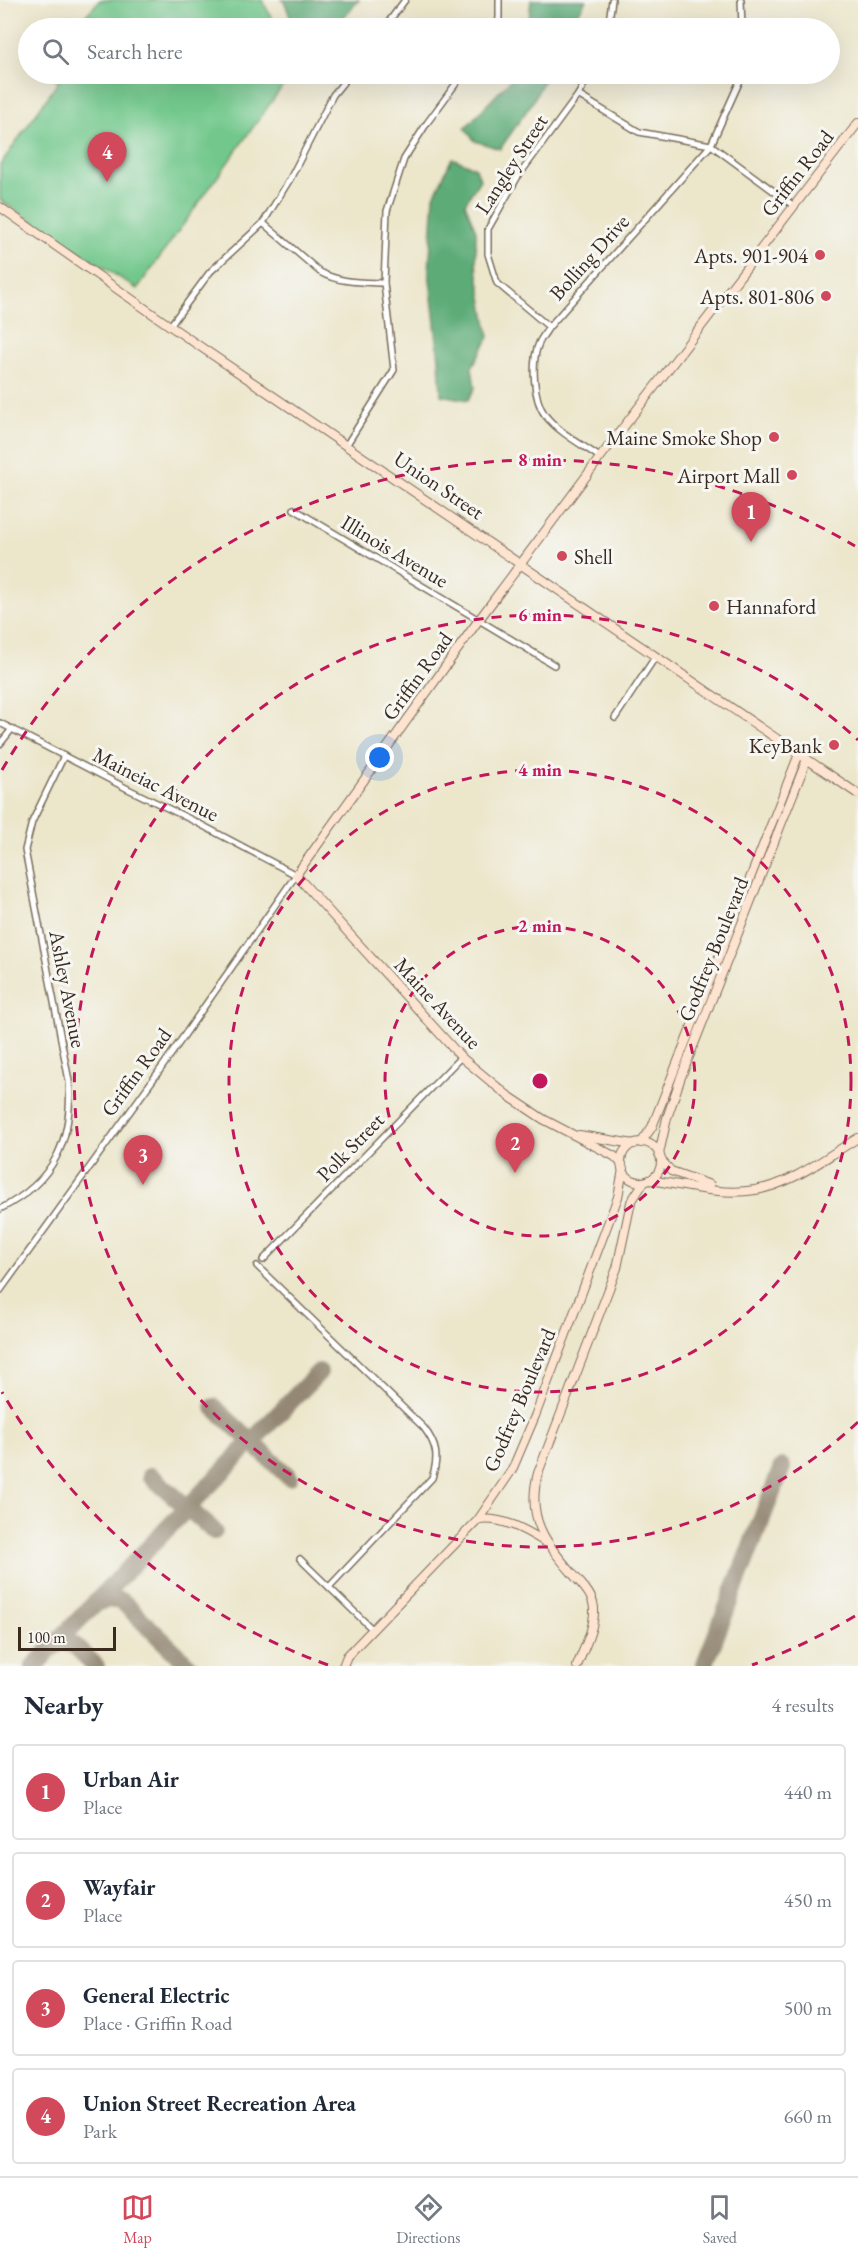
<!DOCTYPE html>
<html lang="en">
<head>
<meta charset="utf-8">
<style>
  :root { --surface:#fff; --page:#f2f2f3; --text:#1f2937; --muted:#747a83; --line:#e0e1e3; --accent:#d1495b }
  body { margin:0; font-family:"EB Garamond",serif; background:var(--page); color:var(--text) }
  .scale { position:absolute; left:18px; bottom:15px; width:98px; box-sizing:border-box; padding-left:6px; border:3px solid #3b2a1e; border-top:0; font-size:16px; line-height:21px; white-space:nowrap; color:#3b2a1e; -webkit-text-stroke:4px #f6f6f2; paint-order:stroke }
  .you { position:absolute; left:380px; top:758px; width:21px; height:21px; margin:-15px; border:4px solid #fff; border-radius:50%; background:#1a73e8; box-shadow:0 0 0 9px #1a73e833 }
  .badge { display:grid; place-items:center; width:39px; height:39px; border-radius:50%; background:var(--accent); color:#fff; font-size:20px; font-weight:700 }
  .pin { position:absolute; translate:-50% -50px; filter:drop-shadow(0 2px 3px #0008) }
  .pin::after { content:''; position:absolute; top:32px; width:21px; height:18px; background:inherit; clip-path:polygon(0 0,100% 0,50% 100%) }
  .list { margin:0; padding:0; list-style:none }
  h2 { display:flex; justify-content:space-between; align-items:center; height:78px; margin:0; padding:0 24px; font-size:26px }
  h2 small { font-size:20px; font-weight:400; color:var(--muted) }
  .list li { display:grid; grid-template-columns:39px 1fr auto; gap:18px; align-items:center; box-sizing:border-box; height:96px; margin:0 12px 12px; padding:0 12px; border:2px solid var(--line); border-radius:6px }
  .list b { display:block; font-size:22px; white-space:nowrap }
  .list p { margin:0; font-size:20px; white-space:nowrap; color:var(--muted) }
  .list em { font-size:20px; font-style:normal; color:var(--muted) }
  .icon { flex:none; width:33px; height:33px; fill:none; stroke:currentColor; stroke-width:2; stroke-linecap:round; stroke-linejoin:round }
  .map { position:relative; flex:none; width:858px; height:1666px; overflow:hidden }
  .search { position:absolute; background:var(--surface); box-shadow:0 6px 24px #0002; left:18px; right:18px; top:18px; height:66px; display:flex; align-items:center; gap:15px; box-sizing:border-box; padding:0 21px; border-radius:33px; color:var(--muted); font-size:22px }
  .sheet { height:510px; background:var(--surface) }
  nav { display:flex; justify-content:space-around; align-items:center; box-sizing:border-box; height:84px; border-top:2px solid var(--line); background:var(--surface); font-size:16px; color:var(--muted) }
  nav a { display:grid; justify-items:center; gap:3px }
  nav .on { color:var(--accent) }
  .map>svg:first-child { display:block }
  .green { fill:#72c88c; stroke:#567955; stroke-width:1.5 }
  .forest { fill:#5dac78; stroke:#4c6b4b; stroke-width:1.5 }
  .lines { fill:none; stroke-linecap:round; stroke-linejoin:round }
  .taxiway { stroke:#948874; stroke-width:18 }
  .street-casing { stroke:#796c5b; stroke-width:8 }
  .secondary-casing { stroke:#796c5b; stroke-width:10 }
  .street { stroke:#fff; stroke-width:5 }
  .secondary { stroke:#fde4d0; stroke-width:8 }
  .ring { fill:none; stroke:#c2185b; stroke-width:3; stroke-dasharray:10 8 }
  .poi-dot { fill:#d1495b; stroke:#f6f6f2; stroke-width:2 }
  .labels { text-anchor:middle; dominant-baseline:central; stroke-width:6; stroke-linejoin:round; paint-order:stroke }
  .street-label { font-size:21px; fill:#3b2a1e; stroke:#f6f6f2 }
  .poi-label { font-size:21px; fill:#3b2a1e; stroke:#f6f6f2; text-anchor:end }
  .centre { fill:#c2185b; stroke:#f6f6f2; stroke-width:3 }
  .ring-label { font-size:18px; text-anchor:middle; font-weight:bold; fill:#c2185b; stroke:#f6f6f2; stroke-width:6; stroke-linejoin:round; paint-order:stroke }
</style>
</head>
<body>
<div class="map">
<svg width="858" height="1666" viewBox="0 0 858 1666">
  <rect width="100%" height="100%" fill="#f6f6f2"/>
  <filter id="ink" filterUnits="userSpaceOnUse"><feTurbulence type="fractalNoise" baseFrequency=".0167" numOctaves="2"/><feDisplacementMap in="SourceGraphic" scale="12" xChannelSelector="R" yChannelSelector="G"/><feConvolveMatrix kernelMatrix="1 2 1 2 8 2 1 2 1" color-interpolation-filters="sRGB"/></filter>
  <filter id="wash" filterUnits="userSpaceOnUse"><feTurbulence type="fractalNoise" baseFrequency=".008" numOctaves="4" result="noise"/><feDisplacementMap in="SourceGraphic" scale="24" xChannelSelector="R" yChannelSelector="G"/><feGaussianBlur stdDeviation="1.35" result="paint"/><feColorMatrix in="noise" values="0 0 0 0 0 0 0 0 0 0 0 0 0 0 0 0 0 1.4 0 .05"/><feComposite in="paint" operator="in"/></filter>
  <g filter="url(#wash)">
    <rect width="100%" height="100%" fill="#ece6cb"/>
    <g class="green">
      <path d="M 100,0 L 262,0 L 277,28 L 74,28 Z"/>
      <path d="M 48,74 L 283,74 L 282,87 L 137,289 L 0,200 L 0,165 L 59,81 Z"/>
    </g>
    <g class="forest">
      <path d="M 282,0 L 359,0 L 334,28 L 294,28 L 285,3 Z"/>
      <path d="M 531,0 L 586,0 L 570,28 L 528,28 Z"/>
      <path d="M 516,74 L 547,74 L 532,103 L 500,149 L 475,141 L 465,128 Z"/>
      <path d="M 452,158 L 476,168 L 480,180 L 465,203 L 476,231 L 476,263 L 489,337 L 472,367 L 475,388 L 468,400 L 441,395 L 439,359 L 429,271 L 434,196 Z"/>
    </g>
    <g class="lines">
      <g class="taxiway">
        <path d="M 214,1407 L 289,1477"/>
        <path d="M 151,1476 L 214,1531"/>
        <path d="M 95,1604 C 105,1598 112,1599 123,1602 L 189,1666"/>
        <path d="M 53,1647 L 61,1642 L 73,1644 L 96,1666"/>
        <path d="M 34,1666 L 319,1372"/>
        <path d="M 704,1666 L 782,1467"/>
      </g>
    </g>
  </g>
  <g filter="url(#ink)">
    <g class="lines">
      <defs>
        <g id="street">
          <path d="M 741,0 L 742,28"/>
          <path d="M 384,28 L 405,0"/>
          <path d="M 496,28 L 499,18 L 499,0"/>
          <path d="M 608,28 L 612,0"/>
          <path d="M 578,95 L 639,132 L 711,145 L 794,206"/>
          <path d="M 263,223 L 320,272 C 339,283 363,282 384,283"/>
          <path d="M 170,326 L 210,272 L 263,223 L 290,179 L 333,95 L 350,74"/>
          <path d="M 549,327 L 497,283 L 488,254 L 488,229 L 517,178 L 578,95 L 590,74"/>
          <path d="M 347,444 L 394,370 L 384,283 L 387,211 L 404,159 L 427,123 L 463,74"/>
          <path d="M 601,458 C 583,445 559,433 545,415 C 533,399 531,361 539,343 C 542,337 546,332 549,327 L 711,145 L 743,74"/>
          <path d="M 294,509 L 554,665"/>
          <path d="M 615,718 L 656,656"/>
          <path d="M 0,723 L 128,789 L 194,821 L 296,875 L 165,1063 L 0,1291"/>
          <path d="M 0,744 L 12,729"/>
          <path d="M 0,1209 C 54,1182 73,1140 69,1081 L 25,850 L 32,822 L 64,756"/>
          <path d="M 263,1260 L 461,1057"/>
          <path d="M 257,1266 L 424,1428 C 437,1445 439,1457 432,1478 L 329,1587"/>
          <path d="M 300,1559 L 372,1629"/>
        </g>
        <g id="secondary">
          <path d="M 0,207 L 170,326 L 858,794"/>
          <path d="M 579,1135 L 634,1144"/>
          <circle cx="641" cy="1162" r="20"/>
          <path d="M 641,1143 L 652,1127 L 799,754"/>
          <path d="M 659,1154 L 667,1118 L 681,1077 L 807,759"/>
          <path d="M 661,1160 L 671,1171 L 710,1185"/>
          <path d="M 622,1164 L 614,1156 L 543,1119 L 507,1095 L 461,1057 L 296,875 L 478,621 L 602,455 L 858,123"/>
          <path d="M 650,1180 C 684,1185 721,1196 755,1190 C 793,1184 826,1157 858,1138"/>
          <path d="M 478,1520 C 503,1517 524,1529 545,1542"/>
          <path d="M 343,1666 L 347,1656 L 478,1520 L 512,1470 L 535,1416 L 618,1197 L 623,1169"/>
          <path d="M 577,1666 C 584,1648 595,1628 594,1608 C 593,1597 585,1588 578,1580 C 548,1545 525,1522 538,1473 L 617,1268 L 631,1202 L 644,1182"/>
        </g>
      </defs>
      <use href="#street" class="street-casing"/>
      <use href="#secondary" class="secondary-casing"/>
      <use href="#street" class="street"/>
      <use href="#secondary" class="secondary"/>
    </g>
  </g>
  <g class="ring">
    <circle cx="540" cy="1081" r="155"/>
    <circle cx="540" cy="1081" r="311"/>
    <path d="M858 1422A466 466 0 1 1 858 740"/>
    <path d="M855 1616A621 621 0 0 1 752 1665M328 1665A621 621 0 0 1 2 1392M2 770A621 621 0 0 1 855 546"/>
  </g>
  <g class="poi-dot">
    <circle cx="820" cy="255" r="6"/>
    <circle cx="826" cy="296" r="6"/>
    <circle cx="774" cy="437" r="6"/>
    <circle cx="792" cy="475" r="6"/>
    <circle cx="562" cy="556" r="6"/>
    <circle cx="714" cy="606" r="6"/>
    <circle cx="834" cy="745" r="6"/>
  </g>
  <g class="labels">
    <g class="street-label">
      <text transform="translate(511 164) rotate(-57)">Langley Street</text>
      <text transform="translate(797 173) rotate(-52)">Griffin Road</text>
      <text transform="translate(589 257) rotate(-48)">Bolling Drive</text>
      <text transform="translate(439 485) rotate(34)">Union Street</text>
      <text transform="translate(395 551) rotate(31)">Illinois Avenue</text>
      <text transform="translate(417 676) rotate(-54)">Griffin Road</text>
      <text transform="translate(156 784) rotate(27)">Maineiac Avenue</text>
      <text transform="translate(713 949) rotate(-68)">Godfrey Boulevard</text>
      <text transform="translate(68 989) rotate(79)">Ashley Avenue</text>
      <text transform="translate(438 1003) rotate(47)">Maine Avenue</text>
      <text transform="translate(136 1072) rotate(-54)">Griffin Road</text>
      <text transform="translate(350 1147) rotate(-46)">Polk Street</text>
      <text transform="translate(519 1400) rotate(-67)">Godfrey Boulevard</text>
    </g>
    <g class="poi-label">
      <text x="808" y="255">Apts. 901-904</text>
      <text x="814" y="296">Apts. 801-806</text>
      <text x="762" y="437">Maine Smoke Shop</text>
      <text x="780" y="475">Airport Mall</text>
      <text x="574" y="556" text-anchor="start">Shell</text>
      <text x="726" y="606" text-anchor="start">Hannaford</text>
      <text x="822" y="745">KeyBank</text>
    </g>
  </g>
  <circle cx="540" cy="1081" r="9" class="centre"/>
  <g class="ring-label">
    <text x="540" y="466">8 min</text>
    <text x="540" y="621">6 min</text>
    <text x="540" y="776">4 min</text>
    <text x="540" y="932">2 min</text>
  </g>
</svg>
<div class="scale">100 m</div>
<div class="you"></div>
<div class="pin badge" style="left:751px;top:542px">1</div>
<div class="pin badge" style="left:515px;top:1173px">2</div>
<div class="pin badge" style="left:143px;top:1185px">3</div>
<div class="pin badge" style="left:107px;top:182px">4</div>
<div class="search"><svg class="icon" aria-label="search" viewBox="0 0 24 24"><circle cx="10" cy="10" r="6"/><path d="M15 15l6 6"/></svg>Search here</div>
</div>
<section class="sheet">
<h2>Nearby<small>4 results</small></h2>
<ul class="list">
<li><span class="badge">1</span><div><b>Urban Air</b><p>Place</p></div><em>440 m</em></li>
<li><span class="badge">2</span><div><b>Wayfair</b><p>Place</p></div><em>450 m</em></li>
<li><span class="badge">3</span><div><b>General Electric</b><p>Place · Griffin Road</p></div><em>500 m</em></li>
<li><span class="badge">4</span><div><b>Union Street Recreation Area</b><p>Park</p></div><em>660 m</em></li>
</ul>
</section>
<nav>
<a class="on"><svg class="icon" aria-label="map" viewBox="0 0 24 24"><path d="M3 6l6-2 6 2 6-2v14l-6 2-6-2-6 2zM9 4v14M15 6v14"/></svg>Map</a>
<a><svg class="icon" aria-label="directions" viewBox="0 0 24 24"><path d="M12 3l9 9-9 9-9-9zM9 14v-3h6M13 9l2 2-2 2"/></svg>Directions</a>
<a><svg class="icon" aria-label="saved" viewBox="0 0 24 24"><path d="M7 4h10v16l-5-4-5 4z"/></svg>Saved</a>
</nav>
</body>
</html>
